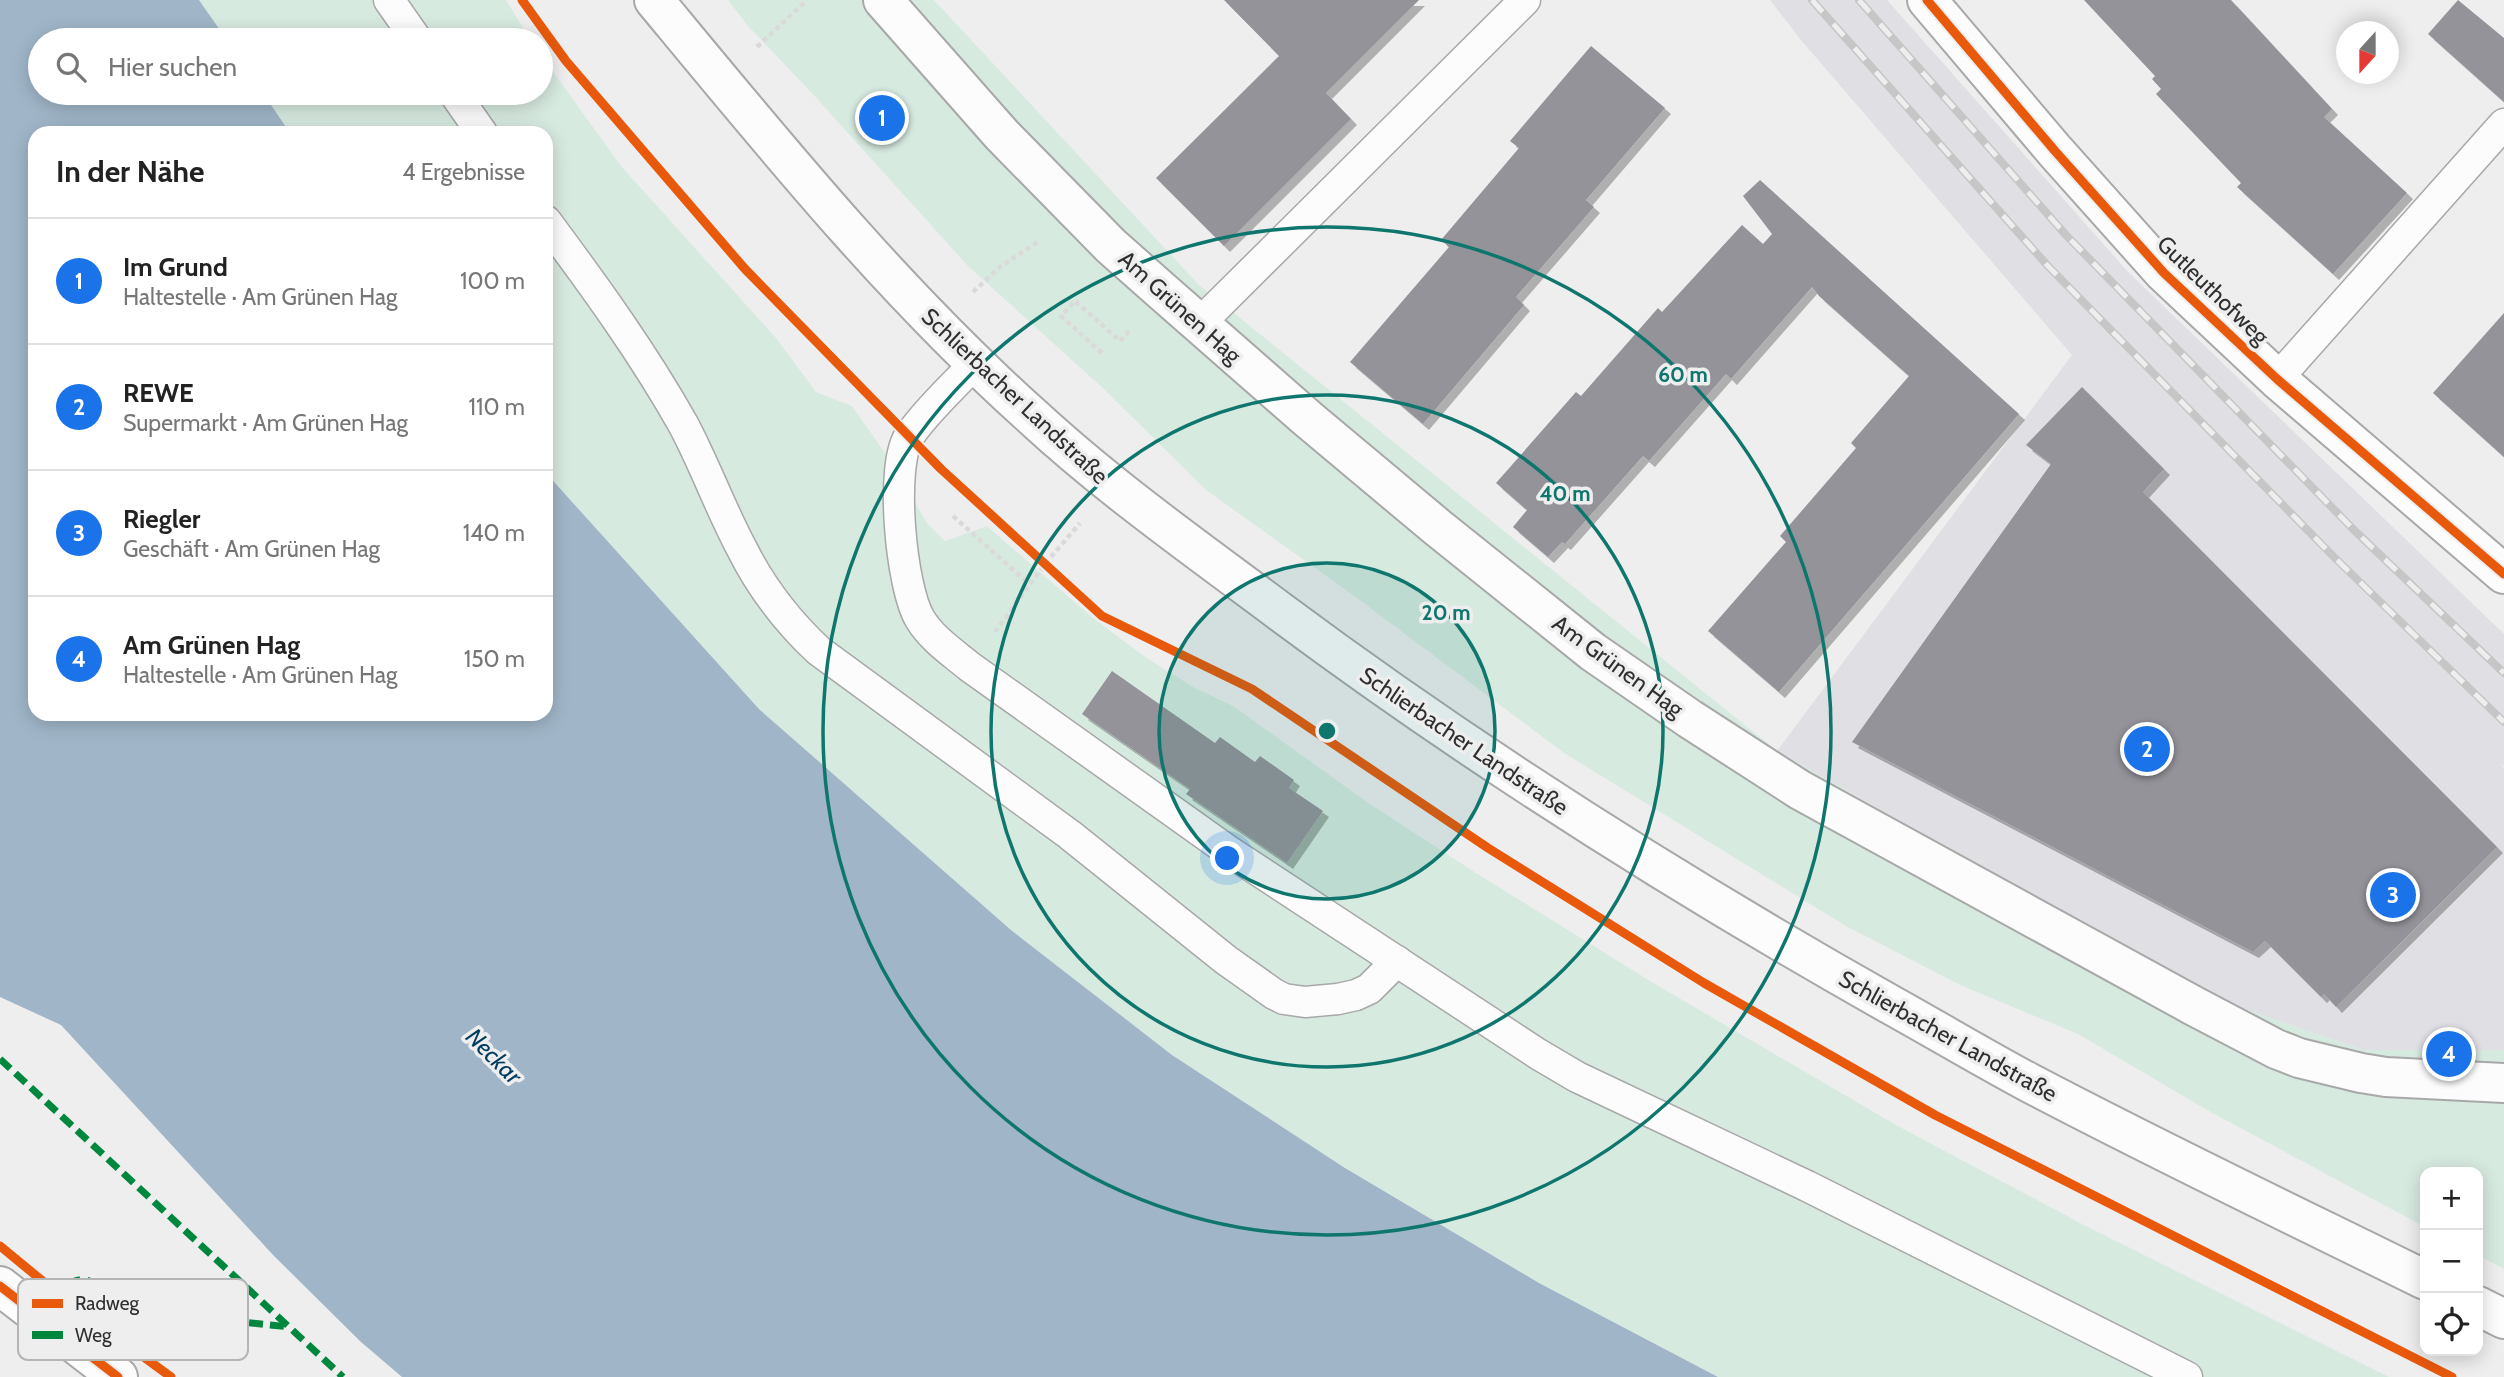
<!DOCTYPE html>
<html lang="de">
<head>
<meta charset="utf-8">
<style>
  :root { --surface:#fff; --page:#f6f6f6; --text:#222; --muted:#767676; --line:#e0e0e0; --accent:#1a73e8 }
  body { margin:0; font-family:Cabin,sans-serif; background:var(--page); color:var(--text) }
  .controls { position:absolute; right:21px; bottom:21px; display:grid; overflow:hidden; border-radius:14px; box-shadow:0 4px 18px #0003 }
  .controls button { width:63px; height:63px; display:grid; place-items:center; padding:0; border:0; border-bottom:2px solid var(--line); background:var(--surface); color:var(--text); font:35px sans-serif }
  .compass { position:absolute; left:2336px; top:21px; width:63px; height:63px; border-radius:50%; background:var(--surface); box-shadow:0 4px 18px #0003; rotate:201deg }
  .you { position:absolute; left:1228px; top:859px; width:24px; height:24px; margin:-18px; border:5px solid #fff; border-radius:50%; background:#1a73e8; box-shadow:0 0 0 10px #1a73e833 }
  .badge { display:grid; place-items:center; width:46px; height:46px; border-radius:50%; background:var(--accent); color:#fff; font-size:23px; font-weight:700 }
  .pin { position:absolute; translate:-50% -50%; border:4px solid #fff; box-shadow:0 2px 7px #0006 }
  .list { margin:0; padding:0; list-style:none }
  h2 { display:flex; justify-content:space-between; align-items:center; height:91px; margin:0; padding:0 28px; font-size:30px }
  h2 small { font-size:23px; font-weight:400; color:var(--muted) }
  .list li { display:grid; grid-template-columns:46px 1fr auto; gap:21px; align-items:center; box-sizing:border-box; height:126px; padding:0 28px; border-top:2px solid var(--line) }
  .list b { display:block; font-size:26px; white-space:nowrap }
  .list p { margin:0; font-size:23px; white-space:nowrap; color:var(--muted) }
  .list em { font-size:23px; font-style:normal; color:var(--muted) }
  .icon { flex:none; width:38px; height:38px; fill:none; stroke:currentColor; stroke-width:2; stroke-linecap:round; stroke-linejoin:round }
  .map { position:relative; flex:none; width:2504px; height:1377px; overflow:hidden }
  .search { position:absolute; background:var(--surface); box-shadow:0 4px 18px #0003; left:28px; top:28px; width:525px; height:77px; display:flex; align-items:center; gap:18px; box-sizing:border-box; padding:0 24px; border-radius:38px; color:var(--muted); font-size:26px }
  .panel { position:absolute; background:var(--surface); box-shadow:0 4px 18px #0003; left:28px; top:126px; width:525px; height:595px; border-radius:21px }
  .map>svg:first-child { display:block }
  .built { fill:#dfdfe4 }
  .green { fill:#d7eae0 }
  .water { fill:#a0b6c8 }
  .building { fill:#94939a; filter:url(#shadow) }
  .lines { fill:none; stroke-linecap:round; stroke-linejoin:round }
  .lane-casing { stroke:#a8a8a9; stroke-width:33 }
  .street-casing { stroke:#a8a8a9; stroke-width:42 }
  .secondary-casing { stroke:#a8a8a9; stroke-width:42 }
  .primary-casing { stroke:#a8a8a9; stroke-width:42 }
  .path { stroke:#dadadb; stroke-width:4.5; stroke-dasharray:5 3.5; stroke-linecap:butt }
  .lane { stroke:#fcfcfd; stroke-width:30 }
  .street { stroke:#fcfcfd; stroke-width:38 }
  .secondary { stroke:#fcfcfd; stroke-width:38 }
  .primary { stroke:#fcfcfd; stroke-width:38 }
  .rail-casing { stroke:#c6c6c6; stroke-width:8 }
  .rail { stroke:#eeeeef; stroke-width:5; stroke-dasharray:16; stroke-linecap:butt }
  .quiet { stroke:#00873e; stroke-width:7; stroke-dasharray:14 7; stroke-linecap:butt }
  .cycleway-casing { stroke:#eeeeef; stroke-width:13 }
  .cycleway { stroke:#e8590c; stroke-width:9 }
  .ring { fill:none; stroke:#0f766e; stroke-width:3.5 }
  .labels { text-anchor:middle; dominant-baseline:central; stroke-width:7; stroke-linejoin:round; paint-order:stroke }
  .street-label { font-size:23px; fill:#2f2f30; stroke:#eeeeef }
  .water-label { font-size:24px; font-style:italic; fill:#003c5f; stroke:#eeeeef }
  .key { fill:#eeeeef; stroke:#b5b5b6; stroke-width:2 }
  .key-label { font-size:19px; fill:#2f2f30 }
  .centre { fill:#0f766e; stroke:#eeeeef; stroke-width:3.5 }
  .ring-label { font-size:21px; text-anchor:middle; font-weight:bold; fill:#0f766e; stroke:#eeeeef; stroke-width:7; stroke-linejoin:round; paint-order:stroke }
</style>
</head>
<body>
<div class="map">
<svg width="2504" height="1377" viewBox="0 0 2504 1377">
  <defs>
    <filter id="shadow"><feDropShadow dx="6" dy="6" stdDeviation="0" flood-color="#0004"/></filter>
  </defs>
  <rect width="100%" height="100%" fill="#eeeeef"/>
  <path class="built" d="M 1770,0 L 1887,0 L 2129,273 L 2504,634 L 2504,766 L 2500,764 L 2504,768 L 2504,1050 L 2363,1050 L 2210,997 L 1777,751 L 2072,355 L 1801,40 Z"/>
  <g class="green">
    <path d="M 199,0 L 506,0 L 530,40 L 227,40 Z"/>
    <path d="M 728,0 L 934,0 L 1199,285 L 1777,751 L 2210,997 L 2363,1050 L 2504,1050 L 2504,1269 L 2478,1255 L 2478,1172 L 2425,1172 L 2425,1227 L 2207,1110 L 2078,1034 L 1960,985 L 1846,926 L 1564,753 L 1353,595 L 1206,490 L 1105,390 L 968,266 L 810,91 L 748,26 Z"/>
    <path d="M 541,55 L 621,166 L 776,338 L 816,392 L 852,406 L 885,453 L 927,523 L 945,541 L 987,526 L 1093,618 L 1148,659 L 1195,688 L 1233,706 L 1367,802 L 1476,873 L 1655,984 L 1896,1125 L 2084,1225 L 2389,1377 L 1718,1377 L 1539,1283 L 1345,1168 L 1172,1055 L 1011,930 L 759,709 L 546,473 L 546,133 L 290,133 L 263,93 L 541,93 Z"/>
  </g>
  <path class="water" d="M 0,0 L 199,0 L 227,40 L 40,40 L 40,93 L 263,93 L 290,133 L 35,133 L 35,714 L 546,714 L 546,473 L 759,709 L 1011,930 L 1172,1055 L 1345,1168 L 1539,1283 L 1718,1377 L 402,1377 L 361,1342 L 274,1256 L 61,1025 L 0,997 Z"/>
  <g class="building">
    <path d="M 1224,0 L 1419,0 L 1326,93 L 1351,119 L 1224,246 L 1156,178 L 1279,56 Z"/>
    <path d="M 2084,0 L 2231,0 L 2332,109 L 2324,117 L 2407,193 L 2333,274 L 2237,187 L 2241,183 L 2156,94 L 2161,89 L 2152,79 L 2155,76 Z"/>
    <path d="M 2458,0 L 2504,38 L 2504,102 L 2428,34 Z"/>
    <path d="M 1591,46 L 1665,108 L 1586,200 L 1594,207 L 1516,297 L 1524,305 L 1423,424 L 1350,362 L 1449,247 L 1441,240 L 1519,148 L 1510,141 Z"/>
    <path d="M 1760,180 L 2019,414 L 1779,692 L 1708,631 L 1786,542 L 1780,536 L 1856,448 L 1851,443 L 1909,376 L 1819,296 L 1812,287 L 1731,379 L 1726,374 L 1649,461 L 1643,456 L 1565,544 L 1562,542 L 1548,557 L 1513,527 L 1527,510 L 1496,483 L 1576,392 L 1581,396 L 1658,308 L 1662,312 L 1742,225 L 1763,244 L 1772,234 L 1743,196 Z"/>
    <path d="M 2504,313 L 2504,457 L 2433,393 Z"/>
    <path d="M 2082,387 L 2164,469 L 2143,492 L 2497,847 L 2336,1007 L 2324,994 L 2321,997 L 2265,941 L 2253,952 L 1852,742 L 2051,464 L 2026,445 Z"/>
    <path d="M 1112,671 L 1215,743 L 1220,737 L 1255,762 L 1260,756 L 1294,780 L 1289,788 L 1323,811 L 1287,863 L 1186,794 L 1190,789 L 1082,714 Z"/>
  </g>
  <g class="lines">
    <defs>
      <g id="lane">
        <path d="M 389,0 L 417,40"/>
        <path d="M 454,93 L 482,133"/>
        <path d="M 546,221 C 595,287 643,353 683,424 C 705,465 720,508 742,549 C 761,587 788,622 819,651 L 1070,835 L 1226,960 L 1274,994 L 1284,999 L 1305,1002 L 1338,999 L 1356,995 L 1369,989 L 1397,961"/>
        <path d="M 1199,324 L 1525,0"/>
        <path d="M 975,363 C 955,385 926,411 910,435 C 889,464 901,588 920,619 C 932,639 952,652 970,667 L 1227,850 L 1538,1054 L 1577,1077 L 1807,1186 L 2187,1377"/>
        <path d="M 2277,379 L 2504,124"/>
      </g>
      <g id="street">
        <path d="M 883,0 L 1002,135 L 1111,246 L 1163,292 L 1308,419 L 1437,527 L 1593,652 L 1690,719 L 1800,790 L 2194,1006 L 2276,1049 L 2299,1058 L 2361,1073 L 2386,1077 L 2504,1083"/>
        <path d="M 1927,0 L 2055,151 L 2164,273 L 2277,379 L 2504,574"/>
      </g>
      <path id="secondary" d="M 0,1286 L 118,1377"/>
      <g id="primary">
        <path d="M 654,0 C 774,145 893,292 1034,418 C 1110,488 1195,548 1278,610 C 1474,756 1680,886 1893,1006 C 1938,1031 1983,1058 2028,1082 C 2159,1151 2293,1215 2425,1280"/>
        <path d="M 2478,1306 L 2504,1319"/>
      </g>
    </defs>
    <use href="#lane" class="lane-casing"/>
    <use href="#street" class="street-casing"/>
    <use href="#secondary" class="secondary-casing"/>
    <use href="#primary" class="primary-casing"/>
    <g class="path">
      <path d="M 757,47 L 807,0"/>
      <path d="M 973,292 L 1001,266 L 1038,242"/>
      <path d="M 1102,353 L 1061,316 L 1075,301 L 1120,341 L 1131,329"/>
      <path d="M 953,516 L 1029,584"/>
      <path d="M 995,632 L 1045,564 L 1080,523"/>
    </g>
    <use href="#lane" class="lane"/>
    <use href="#street" class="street"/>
    <use href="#secondary" class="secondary"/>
    <use href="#primary" class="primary"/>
    <defs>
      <g id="rail">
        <path d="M 1812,0 L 2047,265 L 2333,556 L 2504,722"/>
        <path d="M 1859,0 L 2065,234 L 2354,530 L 2504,673"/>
      </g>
    </defs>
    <use href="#rail" class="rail-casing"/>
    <use href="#rail" class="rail"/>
    <g class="quiet">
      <path d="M 0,1059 L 343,1377"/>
      <path d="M 43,1320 L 75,1281 L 83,1279 L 212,1319 L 290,1327"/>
    </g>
    <defs>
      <g id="cycleway">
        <path d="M 522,0 L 566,61 L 745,269 L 941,469 L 1102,616 L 1252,689 L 1488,848 L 1704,983 L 1935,1115 L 2452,1377"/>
        <path d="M 1927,0 L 2055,151 L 2164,273 L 2277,379 L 2504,574"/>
        <path d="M 0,1246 L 62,1297 L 171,1377"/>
        <path d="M 0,1286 L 118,1377"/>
      </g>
    </defs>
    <use href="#cycleway" class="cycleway-casing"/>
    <use href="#cycleway" class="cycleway"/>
  </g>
  <circle cx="1327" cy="731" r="168" fill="#0f766e" fill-opacity=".12"/>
  <g class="ring">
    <circle cx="1327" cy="731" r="168"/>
    <circle cx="1327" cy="731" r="336"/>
    <circle cx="1327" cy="731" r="504"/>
  </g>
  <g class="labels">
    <g class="street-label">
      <text transform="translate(2213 290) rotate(44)">Gutleuthofweg</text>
      <text transform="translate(1180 307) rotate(42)">Am Grünen Hag</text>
      <text transform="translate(1015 396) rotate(43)">Schlierbacher Landstraße</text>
      <text transform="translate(1618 666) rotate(36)">Am Grünen Hag</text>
      <text transform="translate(1464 741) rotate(34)">Schlierbacher Landstraße</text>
      <text transform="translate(1948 1036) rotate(29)">Schlierbacher Landstraße</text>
    </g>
    <g class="water-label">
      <text transform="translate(494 1056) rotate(45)">Neckar</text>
    </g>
  </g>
  <rect x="18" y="1279" width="230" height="81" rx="10" class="key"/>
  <rect x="32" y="1299" width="31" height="9" fill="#e8590c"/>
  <rect x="32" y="1331" width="31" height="8" fill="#00873e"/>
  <g class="key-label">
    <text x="75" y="1310">Radweg</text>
    <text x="75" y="1342">Weg</text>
  </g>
  <circle cx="1327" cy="731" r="10" class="centre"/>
  <g class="ring-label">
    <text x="1683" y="382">60 m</text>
    <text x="1565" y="501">40 m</text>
    <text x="1446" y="620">20 m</text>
  </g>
</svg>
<div class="controls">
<button>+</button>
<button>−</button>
<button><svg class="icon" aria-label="locate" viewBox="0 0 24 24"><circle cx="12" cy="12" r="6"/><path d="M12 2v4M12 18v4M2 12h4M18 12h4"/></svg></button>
</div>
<svg class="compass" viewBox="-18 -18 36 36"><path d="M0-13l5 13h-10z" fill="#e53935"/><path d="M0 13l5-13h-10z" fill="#767676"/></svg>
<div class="you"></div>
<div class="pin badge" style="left:882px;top:118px">1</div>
<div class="pin badge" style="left:2147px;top:749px">2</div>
<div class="pin badge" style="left:2393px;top:895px">3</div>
<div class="pin badge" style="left:2449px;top:1054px">4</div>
<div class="search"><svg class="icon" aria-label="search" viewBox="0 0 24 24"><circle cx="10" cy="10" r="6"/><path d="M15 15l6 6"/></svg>Hier suchen</div>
<section class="panel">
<h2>In der Nähe<small>4 Ergebnisse</small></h2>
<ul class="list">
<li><span class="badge">1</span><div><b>Im Grund</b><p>Haltestelle · Am Grünen Hag</p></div><em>100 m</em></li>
<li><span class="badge">2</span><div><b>REWE</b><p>Supermarkt · Am Grünen Hag</p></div><em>110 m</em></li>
<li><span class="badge">3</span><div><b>Riegler</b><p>Geschäft · Am Grünen Hag</p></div><em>140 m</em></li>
<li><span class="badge">4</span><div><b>Am Grünen Hag</b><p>Haltestelle · Am Grünen Hag</p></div><em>150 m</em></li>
</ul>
</section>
</div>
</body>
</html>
